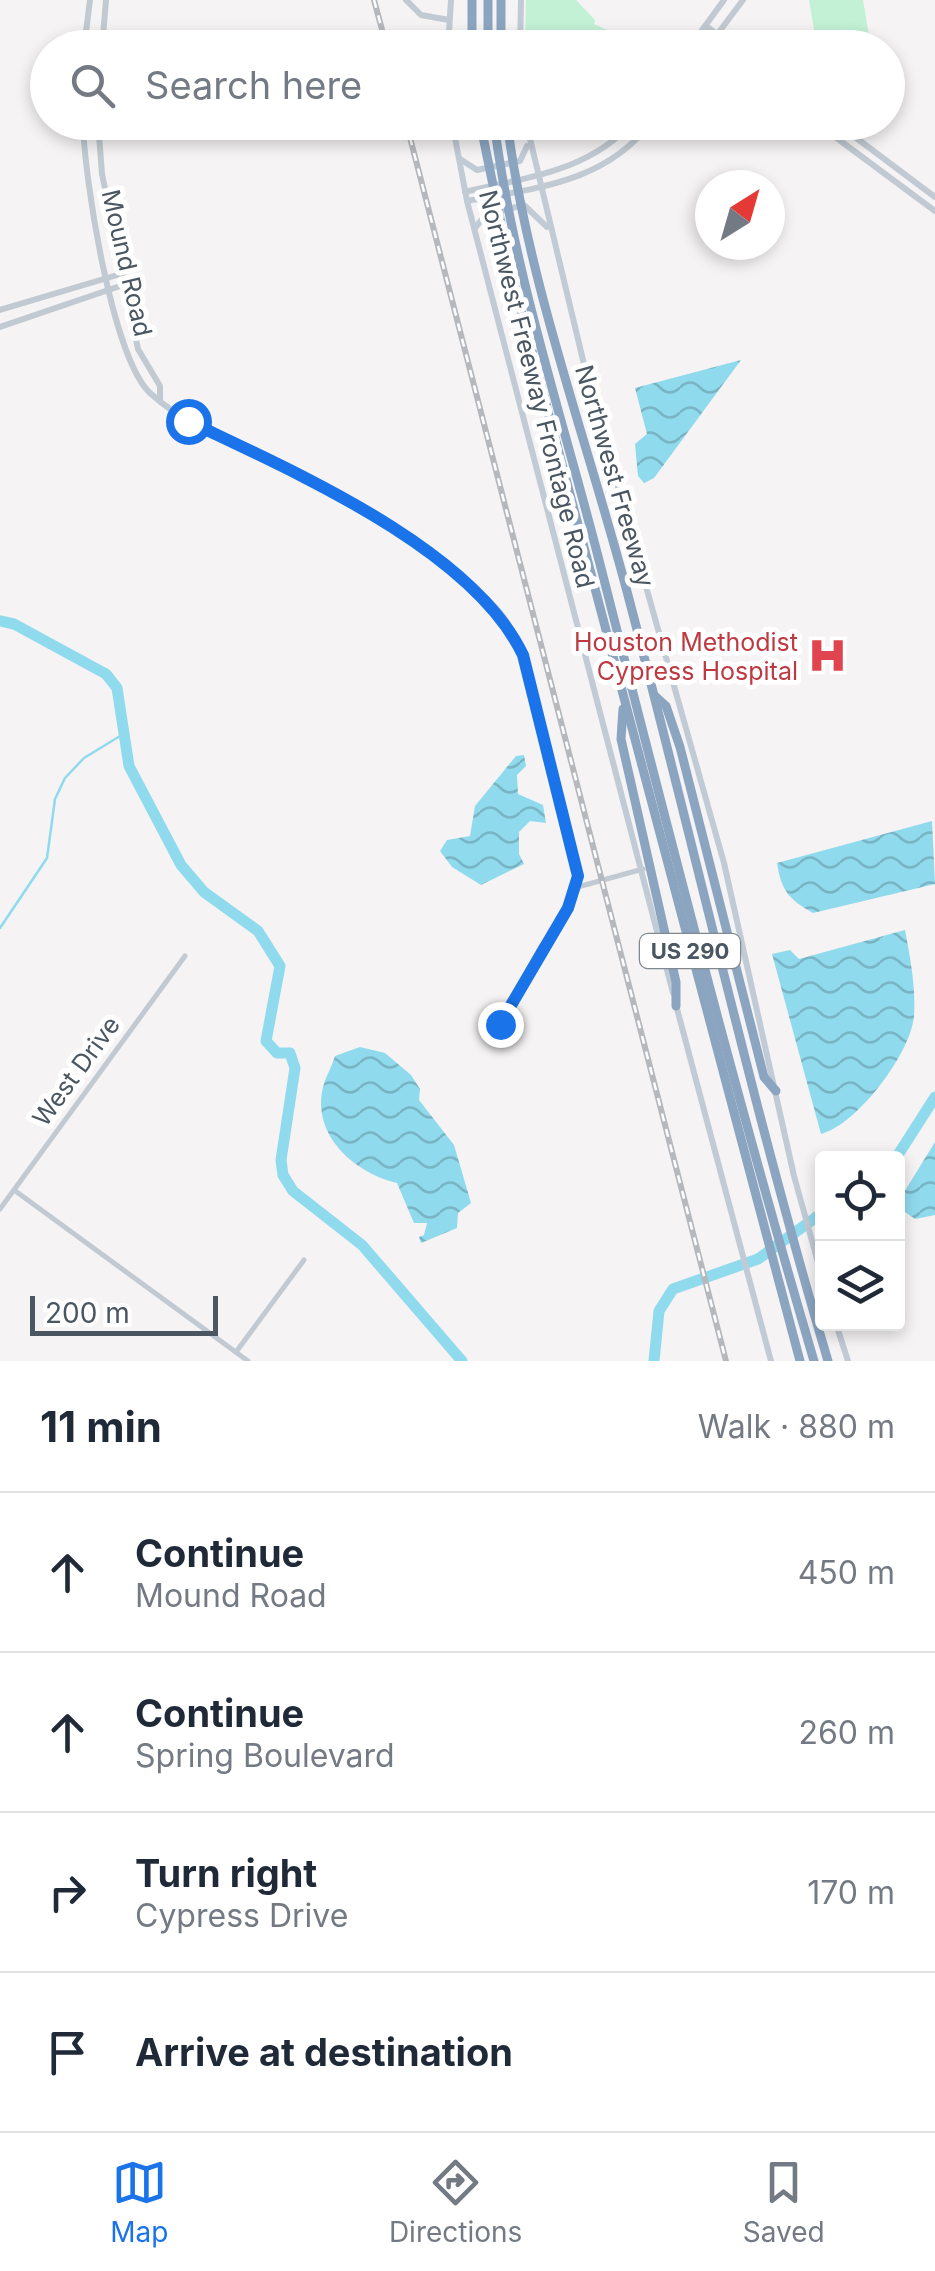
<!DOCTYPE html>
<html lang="en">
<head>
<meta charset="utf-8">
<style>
  :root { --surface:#fff; --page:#f6f6f7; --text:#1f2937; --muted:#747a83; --line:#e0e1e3; --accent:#1a73e8 }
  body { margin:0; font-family:Inter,sans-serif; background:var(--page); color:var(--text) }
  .controls { position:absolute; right:30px; bottom:30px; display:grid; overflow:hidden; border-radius:10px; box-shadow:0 5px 15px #0003 }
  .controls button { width:90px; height:90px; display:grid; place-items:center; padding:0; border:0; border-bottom:2px solid var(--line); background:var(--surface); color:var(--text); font:50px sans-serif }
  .compass { position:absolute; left:695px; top:170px; width:90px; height:90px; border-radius:50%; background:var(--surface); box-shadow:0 5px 15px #0003; rotate:37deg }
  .scale { position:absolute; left:30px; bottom:25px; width:188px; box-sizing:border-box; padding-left:10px; border:5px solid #4a5661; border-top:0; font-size:28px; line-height:35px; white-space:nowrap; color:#4a5661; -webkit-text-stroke:8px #fff; paint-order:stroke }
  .stop { position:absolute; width:30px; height:30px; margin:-22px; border:8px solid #1a73e8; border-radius:50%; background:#fff }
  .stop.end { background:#1a73e8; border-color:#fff; box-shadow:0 2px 10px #0008 }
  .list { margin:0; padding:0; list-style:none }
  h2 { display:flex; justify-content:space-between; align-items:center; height:130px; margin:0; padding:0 40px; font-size:42px }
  h2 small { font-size:32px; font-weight:400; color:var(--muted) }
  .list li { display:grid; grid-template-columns:65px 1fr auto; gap:30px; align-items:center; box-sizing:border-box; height:160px; padding:0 40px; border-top:2px solid var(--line) }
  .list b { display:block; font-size:38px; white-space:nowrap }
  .list p { margin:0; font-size:32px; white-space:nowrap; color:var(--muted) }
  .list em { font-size:32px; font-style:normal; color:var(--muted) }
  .icon { flex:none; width:55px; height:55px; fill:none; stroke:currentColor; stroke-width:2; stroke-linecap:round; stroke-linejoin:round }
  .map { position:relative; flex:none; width:935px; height:1361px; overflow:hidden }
  .search { position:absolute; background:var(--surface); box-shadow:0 5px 15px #0003; left:30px; right:30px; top:30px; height:110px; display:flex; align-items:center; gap:25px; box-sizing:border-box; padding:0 35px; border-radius:55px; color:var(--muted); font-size:38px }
  .sheet { height:770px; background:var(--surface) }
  nav { display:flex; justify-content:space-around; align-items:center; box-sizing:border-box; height:140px; border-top:2px solid var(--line); background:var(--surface); font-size:28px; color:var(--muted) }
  nav a { display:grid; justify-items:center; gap:5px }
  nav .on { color:var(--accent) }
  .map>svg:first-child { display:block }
  .green { fill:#c3f1d5 }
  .water { fill:url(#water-waves) }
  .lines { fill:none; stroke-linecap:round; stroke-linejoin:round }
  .stream { stroke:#90daee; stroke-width:2.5 }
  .river { stroke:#90daee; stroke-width:11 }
  .minor { stroke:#c1cad2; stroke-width:5 }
  .tertiary { stroke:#c1cad2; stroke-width:6 }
  .secondary { stroke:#c1cbd6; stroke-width:6 }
  .motorway { stroke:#8ba5c1; stroke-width:9 }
  .rail-casing { stroke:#b5b8bd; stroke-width:6 }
  .rail { stroke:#fff; stroke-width:2.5; stroke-dasharray:8; stroke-linecap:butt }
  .route { stroke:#1a73e8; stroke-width:12 }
  .labels { text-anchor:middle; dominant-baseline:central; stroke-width:10; stroke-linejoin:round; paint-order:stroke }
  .shield { fill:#fff; stroke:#808990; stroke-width:2.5 }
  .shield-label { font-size:22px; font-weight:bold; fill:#4a5661 }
  .street-label { font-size:25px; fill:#4a5661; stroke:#fff }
  .health-label { font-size:25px; fill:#be3a42; stroke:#fff; text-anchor:end }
</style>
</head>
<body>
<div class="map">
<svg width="935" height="1361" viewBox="0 0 935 1361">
  <defs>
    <pattern id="water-waves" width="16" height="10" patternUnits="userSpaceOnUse" patternTransform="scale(2.5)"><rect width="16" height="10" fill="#90daee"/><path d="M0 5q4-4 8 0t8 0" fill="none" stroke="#78b4c4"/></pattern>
  </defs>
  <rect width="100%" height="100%" fill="#f5f3f3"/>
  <g class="green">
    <path d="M 526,0 L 576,0 L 595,20 L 594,24 L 607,30 L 600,31 L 588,47 L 525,47 Z"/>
    <path d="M 809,0 L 863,0 L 871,47 L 817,47 Z"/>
  </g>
  <g class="water">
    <path d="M 741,360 L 654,478 L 644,483 L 638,476 L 635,444 L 647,434 L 635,388 Z"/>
    <path d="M 524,755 L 526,766 L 517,775 L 518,794 L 543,805 L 546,823 L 530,821 L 519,832 L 519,854 L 524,864 L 481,885 L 452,867 L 440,851 L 447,840 L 470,836 L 475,806 L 516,756 Z"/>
    <path d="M 932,821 L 935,884 L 813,913 C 789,900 781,890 777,863 Z"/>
    <path d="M 905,930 C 910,957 916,987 914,1016 C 911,1053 857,1125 821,1134 L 772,954 L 790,950 L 799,959 Z"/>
    <path d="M 360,1047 L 385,1053 L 411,1075 L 420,1089 L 419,1100 L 454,1145 L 471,1203 L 458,1213 L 457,1228 L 421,1243 L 419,1237 L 424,1235 L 427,1223 L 414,1223 L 397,1183 C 358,1174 314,1139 322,1092 C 324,1079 331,1069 335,1056 Z"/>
    <path d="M 935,1142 L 935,1215 L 915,1219 L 898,1207 L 898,1202 Z"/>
  </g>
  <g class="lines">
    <path class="stream" d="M 0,928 L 47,858 L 55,799 L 65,778 L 84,758 L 125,733"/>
    <g class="river">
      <path d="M 0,621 L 14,624 L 106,674 L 117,688 L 129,766 L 181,865 L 204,892 L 258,931 L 280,966 L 266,1041 L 277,1053 L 290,1053 L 295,1068 L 281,1160 L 283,1175 L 293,1191 L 362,1245 L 462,1361"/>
      <path d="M 896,1158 L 935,1097"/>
      <path d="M 654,1361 L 659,1311 L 673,1289 L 758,1259 L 822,1213"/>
    </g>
    <g class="minor">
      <path d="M 574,888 L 643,869"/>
      <path d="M 500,1024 L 540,948 L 568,908 L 577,877 L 523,655"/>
      <path d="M 14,1190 L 248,1361"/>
      <path d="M 0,1209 L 185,956"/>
      <path d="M 236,1352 L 304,1260"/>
    </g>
    <g class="tertiary">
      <path d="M 406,0 L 421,15 L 449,20"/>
      <path d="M 706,26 L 735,48"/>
      <path d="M 698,35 L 714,48"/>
      <path d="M 84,48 L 90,0"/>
      <path d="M 102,48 L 106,0"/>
      <path d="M 689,48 L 724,0"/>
      <path d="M 707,48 L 743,0"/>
      <path d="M 83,122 C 84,177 112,357 150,393 C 188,428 243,447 289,469 C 352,498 449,559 497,609 C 509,622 516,639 523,655"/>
      <path d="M 98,122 L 102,174 L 138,349 L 160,386 L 160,399"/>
      <path d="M 815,122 L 935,211"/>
      <path d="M 835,122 L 935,197"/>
      <path d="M 465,192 C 527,177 588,172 633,122"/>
      <path d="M 467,201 C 536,188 607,182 651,122"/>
      <path d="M 0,310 L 124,273"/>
      <path d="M 0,327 L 126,284"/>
    </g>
    <g class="secondary">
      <path d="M 448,48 L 451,0"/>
      <path d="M 520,48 L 521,0"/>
      <path d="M 452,122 L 467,201 L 673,993"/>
      <path d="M 526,122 L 588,381 L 724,863 L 794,1176 L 822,1277"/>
      <path d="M 460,159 L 477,170 L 520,161 L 527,146"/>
      <path d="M 476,227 L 485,215 L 524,205 L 547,227"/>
      <path d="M 676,1005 L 771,1361"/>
      <path d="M 836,1324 L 848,1361"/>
    </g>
    <g class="motorway">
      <path d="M 472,0 L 472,48"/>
      <path d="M 501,0 L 501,48"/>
      <path d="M 488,48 L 488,0"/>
      <path d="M 480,122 L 511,272 L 800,1361"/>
      <path d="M 494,122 C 513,271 563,419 600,564 C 668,830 736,1097 814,1361"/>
      <path d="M 507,122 C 528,284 588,442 629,599 C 696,853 753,1109 828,1361"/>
      <path d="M 655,696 L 666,706 L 680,747 L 764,1077 L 776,1091"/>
      <path d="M 623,709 L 621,739 L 676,982 L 676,1006"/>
    </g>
    <defs>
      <g id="rail">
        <path d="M 374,0 L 387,48"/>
        <path d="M 406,122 L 726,1361"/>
      </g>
    </defs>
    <use href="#rail" class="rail-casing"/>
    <use href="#rail" class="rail"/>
  </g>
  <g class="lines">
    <path class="route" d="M 188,421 C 292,471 472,548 523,655 L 578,876 L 568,908 L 500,1024"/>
  </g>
  <defs>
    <symbol id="hospital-bare" viewBox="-9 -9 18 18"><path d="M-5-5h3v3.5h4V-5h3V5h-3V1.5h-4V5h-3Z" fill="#e0444e" stroke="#fff" stroke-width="2.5" paint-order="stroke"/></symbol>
  </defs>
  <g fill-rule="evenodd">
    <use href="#hospital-bare" x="800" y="628" width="55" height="55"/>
  </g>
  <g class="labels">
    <rect class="shield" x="640" y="934" width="100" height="34" rx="8"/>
    <g class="shield-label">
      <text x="690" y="951">US 290</text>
    </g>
    <g class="street-label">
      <text transform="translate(127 263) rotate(77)">Mound Road</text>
      <text transform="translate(537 389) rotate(76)">Northwest Freeway Frontage Road</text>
      <text transform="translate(615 476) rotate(74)">Northwest Freeway</text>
      <text transform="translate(76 1071) rotate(-54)">West Drive</text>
    </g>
    <g class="health-label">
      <text x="798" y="642">Houston Methodist<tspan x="798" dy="29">Cypress Hospital</tspan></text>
    </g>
  </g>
</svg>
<div class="controls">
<button><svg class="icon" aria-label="locate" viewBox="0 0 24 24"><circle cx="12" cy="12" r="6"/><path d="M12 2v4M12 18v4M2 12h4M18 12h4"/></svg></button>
<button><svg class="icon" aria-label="layers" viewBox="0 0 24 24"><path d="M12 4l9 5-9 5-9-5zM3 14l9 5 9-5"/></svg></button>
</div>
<svg class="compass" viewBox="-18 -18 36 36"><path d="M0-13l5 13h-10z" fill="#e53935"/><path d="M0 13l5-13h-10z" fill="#747a83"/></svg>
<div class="scale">200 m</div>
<div class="stop" style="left:188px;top:421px"></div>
<div class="stop end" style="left:500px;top:1024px"></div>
<div class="search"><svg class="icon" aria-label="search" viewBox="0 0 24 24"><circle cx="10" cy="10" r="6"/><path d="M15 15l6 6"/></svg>Search here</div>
</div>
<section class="sheet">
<h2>11 min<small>Walk · 880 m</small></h2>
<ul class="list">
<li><svg class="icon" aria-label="ahead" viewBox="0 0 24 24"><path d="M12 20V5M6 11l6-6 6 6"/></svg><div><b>Continue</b><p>Mound Road</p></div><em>450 m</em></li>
<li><svg class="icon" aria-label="ahead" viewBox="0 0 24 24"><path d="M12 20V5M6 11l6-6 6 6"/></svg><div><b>Continue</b><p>Spring Boulevard</p></div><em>260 m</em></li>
<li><svg class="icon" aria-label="right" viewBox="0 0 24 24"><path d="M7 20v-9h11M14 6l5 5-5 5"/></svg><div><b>Turn right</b><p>Cypress Drive</p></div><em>170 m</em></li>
<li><svg class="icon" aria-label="arrive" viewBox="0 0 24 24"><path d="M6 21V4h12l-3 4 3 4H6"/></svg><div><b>Arrive at destination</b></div></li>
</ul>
</section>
<nav>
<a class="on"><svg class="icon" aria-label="map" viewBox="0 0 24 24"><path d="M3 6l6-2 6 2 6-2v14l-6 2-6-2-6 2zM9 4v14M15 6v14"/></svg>Map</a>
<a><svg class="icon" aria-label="directions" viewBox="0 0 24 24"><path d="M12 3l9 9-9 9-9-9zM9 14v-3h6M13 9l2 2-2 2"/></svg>Directions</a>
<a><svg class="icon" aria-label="saved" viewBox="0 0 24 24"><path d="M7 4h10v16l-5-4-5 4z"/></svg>Saved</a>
</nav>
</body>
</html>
